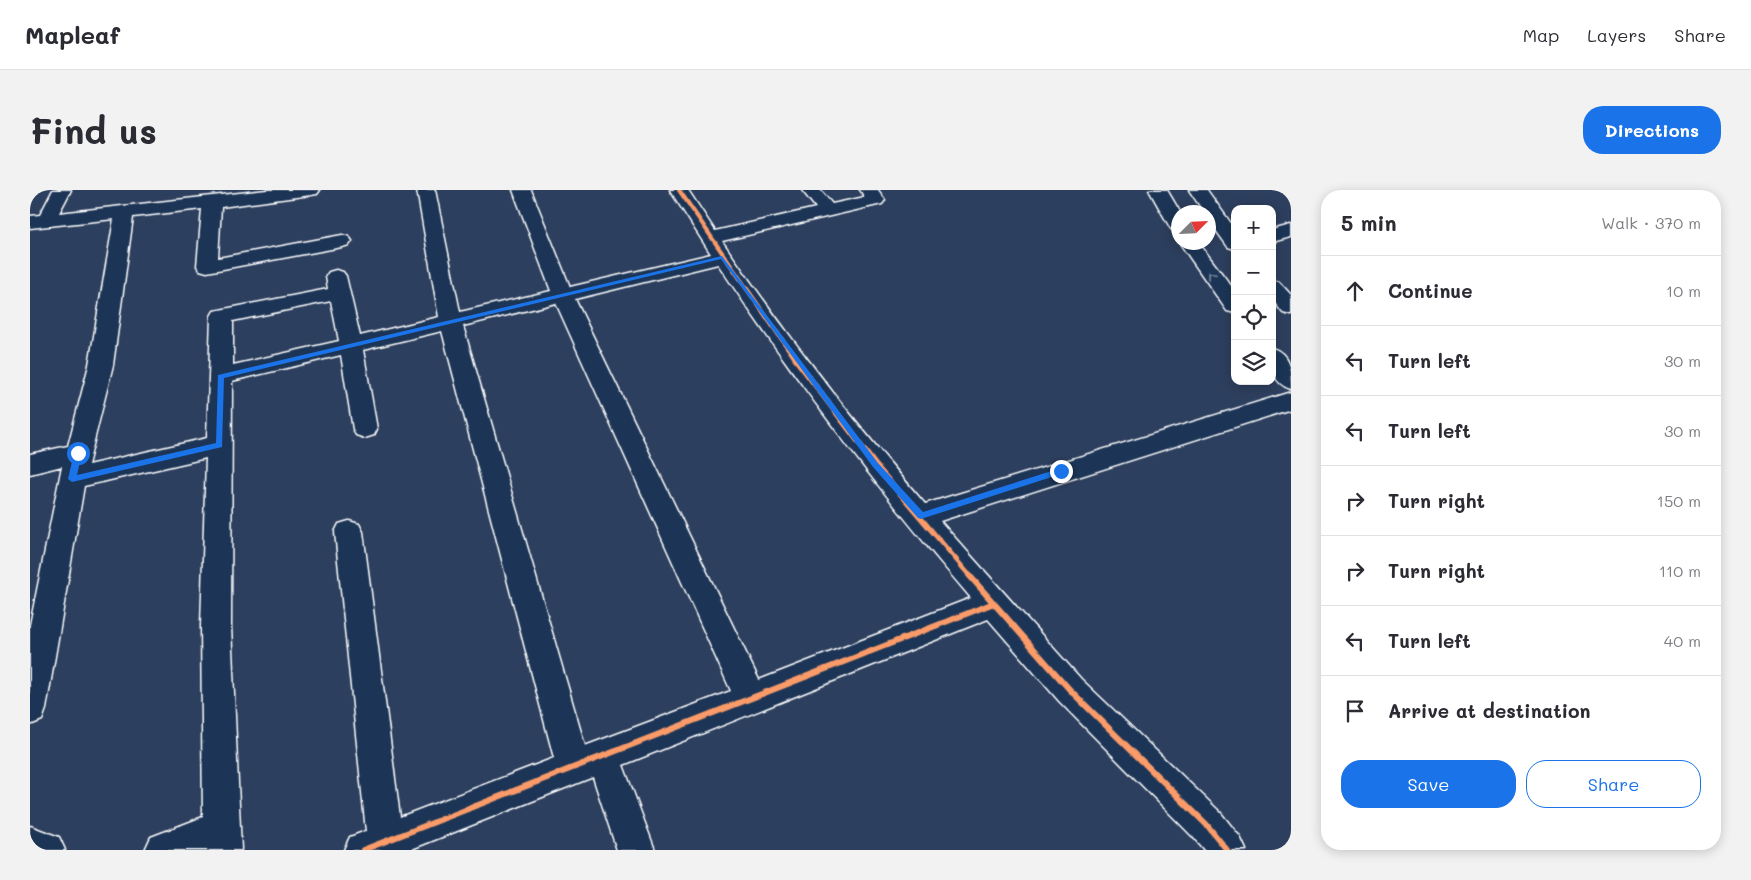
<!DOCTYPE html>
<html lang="en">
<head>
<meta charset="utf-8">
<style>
  :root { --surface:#fff; --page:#f2f2f3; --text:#2b2b33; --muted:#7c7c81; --line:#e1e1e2; --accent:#1a73e8 }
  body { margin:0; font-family:Mali,sans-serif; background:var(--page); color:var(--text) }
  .controls { position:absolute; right:15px; top:15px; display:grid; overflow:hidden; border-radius:10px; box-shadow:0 2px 12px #0003 }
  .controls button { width:45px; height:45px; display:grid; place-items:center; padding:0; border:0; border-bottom:1px solid var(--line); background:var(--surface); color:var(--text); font:25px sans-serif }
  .compass { position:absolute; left:1141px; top:15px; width:45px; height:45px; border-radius:50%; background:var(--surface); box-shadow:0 2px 12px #0003; rotate:66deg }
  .stop { position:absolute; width:15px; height:15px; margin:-11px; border:4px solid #1a73e8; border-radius:50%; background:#fff }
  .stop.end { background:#1a73e8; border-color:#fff; box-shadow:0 1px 5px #0008 }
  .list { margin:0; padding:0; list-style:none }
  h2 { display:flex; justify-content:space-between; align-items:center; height:65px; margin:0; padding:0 20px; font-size:21px }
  h2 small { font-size:16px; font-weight:400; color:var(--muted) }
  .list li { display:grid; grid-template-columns:32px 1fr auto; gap:15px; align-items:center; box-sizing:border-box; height:70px; padding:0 20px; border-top:1px solid var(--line) }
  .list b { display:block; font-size:19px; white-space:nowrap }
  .list em { font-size:16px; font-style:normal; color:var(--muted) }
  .actions { display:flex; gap:10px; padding:15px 20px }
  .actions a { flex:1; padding:11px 0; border:1px solid var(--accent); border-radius:20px; text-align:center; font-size:18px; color:var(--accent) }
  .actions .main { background:var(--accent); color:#fff }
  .icon { flex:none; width:28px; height:28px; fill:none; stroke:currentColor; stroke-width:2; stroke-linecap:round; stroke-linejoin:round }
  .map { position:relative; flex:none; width:1261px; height:660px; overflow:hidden; border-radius:20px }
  header { display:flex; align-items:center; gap:30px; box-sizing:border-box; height:70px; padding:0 25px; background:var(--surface); border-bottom:1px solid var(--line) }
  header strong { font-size:24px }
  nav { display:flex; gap:28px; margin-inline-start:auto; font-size:18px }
  .intro { display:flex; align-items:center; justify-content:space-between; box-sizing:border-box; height:120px; padding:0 30px }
  h1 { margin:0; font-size:35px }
  .button { padding:12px 22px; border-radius:20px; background:var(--accent); color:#fff; font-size:18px; font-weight:700 }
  main { display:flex; gap:30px; padding:0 30px }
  aside { flex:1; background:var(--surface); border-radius:20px; box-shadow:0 2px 12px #0003 }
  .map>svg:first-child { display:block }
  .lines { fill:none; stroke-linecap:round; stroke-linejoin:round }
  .minor-casing { stroke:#fff; stroke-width:3 }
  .highway-casing { stroke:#fff; stroke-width:3 }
  .minor { fill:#1d3557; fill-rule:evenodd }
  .highway { fill:#1d3557; fill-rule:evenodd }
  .cycleway-far2-casing { stroke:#1d3557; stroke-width:6 }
  .cycleway-far1-casing { stroke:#1d3557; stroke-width:8 }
  .cycleway-casing { stroke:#1d3557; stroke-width:9 }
  .cycleway-far2 { stroke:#fa9b69; stroke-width:4 }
  .cycleway-far1 { stroke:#fa9b69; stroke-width:5 }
  .cycleway { stroke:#fa9b69; stroke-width:6 }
  .oneway { stroke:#6c7c92 }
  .route { fill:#1a73e8 }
</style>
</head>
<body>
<header>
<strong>Mapleaf</strong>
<nav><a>Map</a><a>Layers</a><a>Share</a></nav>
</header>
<div class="intro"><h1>Find us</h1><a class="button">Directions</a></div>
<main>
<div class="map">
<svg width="1261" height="660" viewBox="0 0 1261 660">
  <rect width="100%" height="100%" fill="#2d3f5e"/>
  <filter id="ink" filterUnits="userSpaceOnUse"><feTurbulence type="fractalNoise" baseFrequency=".02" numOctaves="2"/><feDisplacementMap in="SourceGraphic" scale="10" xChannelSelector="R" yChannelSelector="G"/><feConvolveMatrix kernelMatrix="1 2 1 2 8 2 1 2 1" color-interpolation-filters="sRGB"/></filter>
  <g filter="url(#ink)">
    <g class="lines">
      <defs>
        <g id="minor">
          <path d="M 23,0 L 41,0 L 29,23 L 237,0 L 290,0 L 287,4 L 281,5 L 191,17 L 188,68 L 312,45 L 319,47 L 322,51 L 319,55 L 312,57 L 177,82 L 170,80 L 167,76 L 172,19 L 103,27 L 83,175 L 58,275 L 177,248 L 181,126 L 184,121 L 298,99 L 296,86 L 299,82 L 306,80 L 313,82 L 316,86 L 330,146 L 409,127 L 387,0 L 405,0 L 430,122 L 521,101 L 483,0 L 501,0 L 540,97 L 681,64 L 640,0 L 658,0 L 685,41 L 786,18 L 772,0 L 790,0 L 802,14 L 835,7 L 830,0 L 848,0 L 855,10 L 852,14 L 692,51 C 755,143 822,230 895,314 L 1261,202 L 1261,219 L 910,331 L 1051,489 L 1190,622 L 1210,647 L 1216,660 L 1174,660 L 1164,648 L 1029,511 L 958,429 L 593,575 L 625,660 L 587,660 L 563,587 L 379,660 L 314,660 L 320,647 L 336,641 L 305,342 L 309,334 L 319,331 L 329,334 L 333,342 L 370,627 L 524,568 L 412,141 L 333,160 L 347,239 L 344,245 L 335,248 L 326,245 L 323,239 L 311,165 L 202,191 L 201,436 L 211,660 L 115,660 L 121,647 L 173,627 L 171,436 L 176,268 L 54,296 L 16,519 L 12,530 L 0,535 L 0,435 L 32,276 L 0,284 L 0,264 L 38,256 L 59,175 L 84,29 L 0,38 L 0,26 L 10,25 ZM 688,74 C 766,191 850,302 941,408 L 729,490 L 545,109 ZM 301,111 L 309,151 L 203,175 L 203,131 ZM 526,113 L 701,501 L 555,556 L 433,136 Z"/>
          <path d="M 1261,35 L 1261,47 L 1242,52 L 1242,40 Z"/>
          <path d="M 0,636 L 29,647 L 35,660 L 0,660 Z"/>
        </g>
        <g id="highway">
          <path d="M 1119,0 L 1137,0 L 1150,22 L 1148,22 L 1148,41 L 1141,39 Z"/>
          <path d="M 1159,0 L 1177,0 L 1205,39 L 1205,59 L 1198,57 L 1178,29 L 1178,22 L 1174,22 Z"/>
          <path d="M 1149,52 L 1168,52 L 1205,101 L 1205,123 L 1197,121 Z"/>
          <path d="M 1242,90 L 1249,92 L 1261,105 L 1261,125 L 1253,123 L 1242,109 Z"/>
          <path d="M 1242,158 C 1261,164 1261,182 1261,199 C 1241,193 1242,176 1242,158 Z"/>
        </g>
      </defs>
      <use href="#minor" class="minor-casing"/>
      <use href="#highway" class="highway-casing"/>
      <use href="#minor" class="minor"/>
      <use href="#highway" class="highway"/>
      <defs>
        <path id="cycleway-far2" d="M 649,0 L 766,170"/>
        <path id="cycleway-far1" d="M 765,169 L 845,274 L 940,386"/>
        <g id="cycleway">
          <path d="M 939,385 L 1040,500 L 1177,635 L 1197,660"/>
          <path d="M 333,660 L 964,413"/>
        </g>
      </defs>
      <use href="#cycleway-far2" class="cycleway-far2-casing"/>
      <use href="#cycleway-far1" class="cycleway-far1-casing"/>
      <use href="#cycleway" class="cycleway-casing"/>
      <use href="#cycleway-far2" class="cycleway-far2"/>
      <use href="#cycleway-far1" class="cycleway-far1"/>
      <use href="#cycleway" class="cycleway"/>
    </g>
    <defs><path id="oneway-chevron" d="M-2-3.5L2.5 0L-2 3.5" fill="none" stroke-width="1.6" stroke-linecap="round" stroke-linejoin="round" transform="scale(1.25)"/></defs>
    <use class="oneway" href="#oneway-chevron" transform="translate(1181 85) rotate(-127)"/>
  </g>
  <path class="route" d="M 692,66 L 848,273 L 893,322 L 1031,278 L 1034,279 L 1034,283 L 891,329 L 888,328 L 843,277 L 691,69 L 194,188 L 192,257 L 42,292 L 38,289 L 44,263 L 48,260 L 52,263 L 47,285 L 186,253 L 188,185 Z"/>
</svg>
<div class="controls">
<button>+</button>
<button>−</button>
<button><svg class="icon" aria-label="locate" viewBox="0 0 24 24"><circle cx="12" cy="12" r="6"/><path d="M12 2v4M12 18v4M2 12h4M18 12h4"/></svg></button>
<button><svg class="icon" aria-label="layers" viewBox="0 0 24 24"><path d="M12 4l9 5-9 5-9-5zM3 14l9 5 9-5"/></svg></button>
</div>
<svg class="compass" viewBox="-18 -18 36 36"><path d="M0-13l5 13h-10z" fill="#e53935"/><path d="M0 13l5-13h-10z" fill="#7c7c81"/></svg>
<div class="stop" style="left:48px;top:263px"></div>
<div class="stop end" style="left:1031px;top:281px"></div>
</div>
<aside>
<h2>5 min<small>Walk · 370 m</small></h2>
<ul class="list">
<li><svg class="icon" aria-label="ahead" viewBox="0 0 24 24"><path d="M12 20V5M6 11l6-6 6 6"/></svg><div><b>Continue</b></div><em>10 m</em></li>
<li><svg class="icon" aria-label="left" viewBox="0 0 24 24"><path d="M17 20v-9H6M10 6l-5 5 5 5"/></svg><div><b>Turn left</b></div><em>30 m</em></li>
<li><svg class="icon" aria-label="left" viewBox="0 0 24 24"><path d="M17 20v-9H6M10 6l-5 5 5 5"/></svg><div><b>Turn left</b></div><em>30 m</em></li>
<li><svg class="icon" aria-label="right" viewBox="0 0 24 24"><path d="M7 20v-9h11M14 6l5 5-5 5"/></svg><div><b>Turn right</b></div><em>150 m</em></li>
<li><svg class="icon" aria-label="right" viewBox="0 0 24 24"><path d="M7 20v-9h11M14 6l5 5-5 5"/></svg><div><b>Turn right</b></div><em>110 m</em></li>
<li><svg class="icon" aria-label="left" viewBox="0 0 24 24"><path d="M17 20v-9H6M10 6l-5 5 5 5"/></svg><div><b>Turn left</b></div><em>40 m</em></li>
<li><svg class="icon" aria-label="arrive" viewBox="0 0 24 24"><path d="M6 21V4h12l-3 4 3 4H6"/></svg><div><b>Arrive at destination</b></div></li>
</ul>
<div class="actions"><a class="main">Save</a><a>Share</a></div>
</aside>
</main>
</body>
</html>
